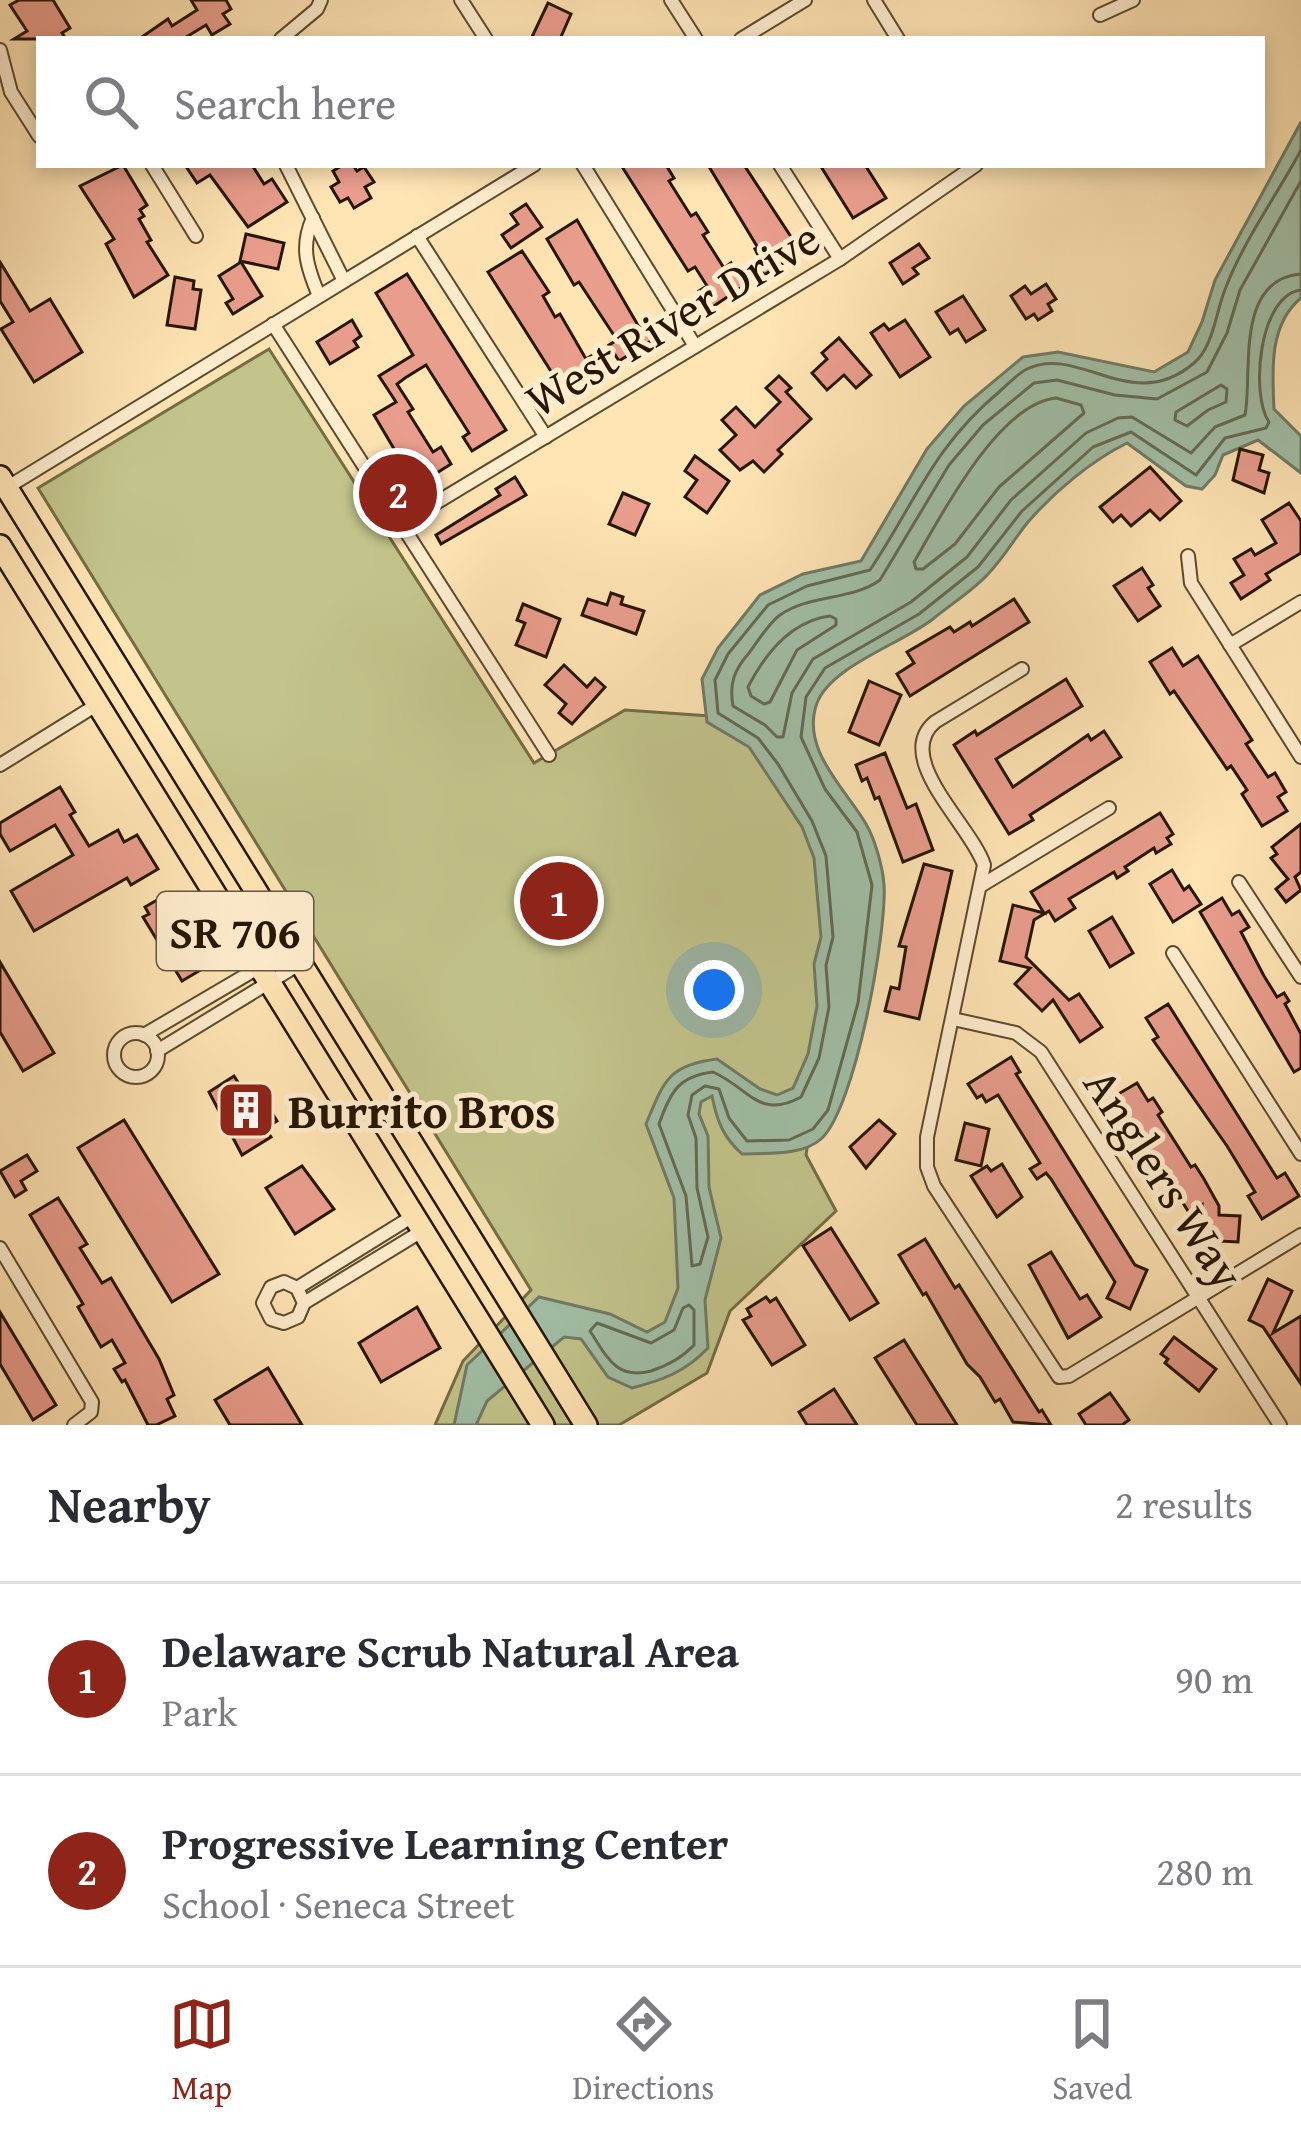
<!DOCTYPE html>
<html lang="en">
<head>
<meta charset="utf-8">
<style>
  :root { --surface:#fff; --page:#f2f2f3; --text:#2b2b33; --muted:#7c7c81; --line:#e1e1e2; --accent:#8f2418 }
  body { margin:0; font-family:"Gentium Book Plus",serif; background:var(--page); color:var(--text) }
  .you { position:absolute; left:714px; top:990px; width:42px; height:42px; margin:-30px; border:9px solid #fff; border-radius:50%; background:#1a73e8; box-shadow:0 0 0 18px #1a73e833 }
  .badge { display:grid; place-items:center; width:78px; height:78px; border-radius:50%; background:var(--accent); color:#fff; font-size:39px; font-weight:700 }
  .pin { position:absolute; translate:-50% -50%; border:6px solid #fff; box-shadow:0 3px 12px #0006 }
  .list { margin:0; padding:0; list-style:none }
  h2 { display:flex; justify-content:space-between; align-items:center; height:156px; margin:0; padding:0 48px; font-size:51px }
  h2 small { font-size:39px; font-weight:400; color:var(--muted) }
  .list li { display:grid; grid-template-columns:78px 1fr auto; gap:36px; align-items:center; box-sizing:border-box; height:192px; padding:0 48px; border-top:3px solid var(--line) }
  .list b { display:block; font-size:45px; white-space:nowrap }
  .list p { margin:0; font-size:39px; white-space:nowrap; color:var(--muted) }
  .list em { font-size:39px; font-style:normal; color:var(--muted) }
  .icon { flex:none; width:66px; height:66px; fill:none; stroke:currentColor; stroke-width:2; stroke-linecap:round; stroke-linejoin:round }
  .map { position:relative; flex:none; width:1301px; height:1425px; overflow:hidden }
  .search { position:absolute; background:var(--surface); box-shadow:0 6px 18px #0003; left:36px; right:36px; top:36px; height:132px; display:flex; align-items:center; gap:30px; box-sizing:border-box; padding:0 42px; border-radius:0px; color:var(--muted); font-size:45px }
  .sheet { height:540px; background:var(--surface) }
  nav { display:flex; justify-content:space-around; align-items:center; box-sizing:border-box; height:168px; border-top:3px solid var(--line); background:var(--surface); font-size:33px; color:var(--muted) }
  nav a { display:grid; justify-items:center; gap:6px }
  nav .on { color:var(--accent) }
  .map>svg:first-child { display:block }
  .green { fill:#c2c48b; stroke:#746d46; stroke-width:3 }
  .water { fill:#a1bfa7; stroke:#707b65; stroke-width:3 }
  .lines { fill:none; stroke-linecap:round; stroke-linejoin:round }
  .shore { stroke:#646a54; stroke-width:3 }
  .building { fill:#e99d8d; stroke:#261602; stroke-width:3 }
  .minor-casing { stroke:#5c4a2e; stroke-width:16 }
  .primary-casing { stroke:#261602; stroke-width:26 }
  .minor { stroke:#ffedce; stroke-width:12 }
  .primary { stroke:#ffe4b4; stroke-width:21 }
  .labels { text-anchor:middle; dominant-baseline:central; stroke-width:10; stroke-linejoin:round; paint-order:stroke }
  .shield { fill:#ffedce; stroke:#67563f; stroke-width:3 }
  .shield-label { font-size:45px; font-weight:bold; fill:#261602 }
  .street-label { font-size:48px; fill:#261602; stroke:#ffedce }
  .poi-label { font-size:48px; font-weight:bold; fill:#261602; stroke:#ffedce; text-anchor:start }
</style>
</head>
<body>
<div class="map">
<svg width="1301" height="1425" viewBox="0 0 1301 1425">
  <rect width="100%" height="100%" fill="#ffe4b4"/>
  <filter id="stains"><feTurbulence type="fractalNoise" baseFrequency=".00167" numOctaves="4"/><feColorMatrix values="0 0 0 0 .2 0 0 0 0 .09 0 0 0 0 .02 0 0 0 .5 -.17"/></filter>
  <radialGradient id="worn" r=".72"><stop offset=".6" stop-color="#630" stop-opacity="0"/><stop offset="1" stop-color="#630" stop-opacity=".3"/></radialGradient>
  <path class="green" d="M 269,349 L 534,763 L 625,710 L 724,717 L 777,770 L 824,846 L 826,1029 L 806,1155 L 836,1211 L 730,1311 L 707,1373 L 619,1425 L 435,1425 L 463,1361 L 531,1290 L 38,488 Z"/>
  <path class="water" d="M 1301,122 L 1301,298 C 1269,324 1272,371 1274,409 L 1301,436 L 1301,473 L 1258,440 L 1223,455 L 1215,475 L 1202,489 L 1186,486 L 1127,443 C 1091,461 1055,491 1028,522 C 1015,538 1004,557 989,573 C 974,590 951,604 933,619 C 901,644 831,666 817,703 C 800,749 845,788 866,824 C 875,839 883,868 884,885 C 887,932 855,1109 821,1139 C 802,1156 767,1153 742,1154 C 723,1137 717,1121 712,1096 L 701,1102 L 699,1114 L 708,1136 L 709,1187 L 721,1238 L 705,1300 L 708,1348 C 685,1372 663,1380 632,1388 L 608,1377 L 581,1339 L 564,1337 L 487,1401 L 476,1425 L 454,1425 L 467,1365 L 539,1297 L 610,1314 L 647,1332 L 665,1322 L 678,1288 L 674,1198 L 646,1124 C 664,1081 668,1065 717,1059 L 760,1089 L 777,1095 L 793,1088 L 808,1054 L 817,1006 L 814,964 L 821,937 L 814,858 L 802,827 L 749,747 L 707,722 L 702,679 L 718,648 L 760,595 L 803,574 L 861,561 L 927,449 L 964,406 L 1023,357 L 1058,352 L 1154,372 L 1188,352 L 1202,322 L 1215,280 Z"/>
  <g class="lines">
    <g class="shore">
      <path d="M 1301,150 C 1277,195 1244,240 1226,287 C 1216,310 1214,346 1194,363 C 1132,416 1080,344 1027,369 C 1017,374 1007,385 999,392 C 933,447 915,503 870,570 L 807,586 L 768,605 L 728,654 L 715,680 L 718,713 L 758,738 L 778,764 L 812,821 L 826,856 L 833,937 L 826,965 L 829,1007 L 819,1058 L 801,1097 C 759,1120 749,1088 713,1072 C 678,1076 670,1093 659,1124 L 686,1196 L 692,1266 L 700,1264 L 708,1237 L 697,1188 L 696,1138 L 688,1115 L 692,1095 L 705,1086 L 719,1089 L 729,1118 L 747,1141 L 789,1140 L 813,1129 L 828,1110 L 858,1003 L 872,885 L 857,832 L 825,789 L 801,737 L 806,697 L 825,668 L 919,614 L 978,567 L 1022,511 L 1093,447 L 1131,432 L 1196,475 L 1225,438 L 1266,428 L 1269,422 C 1250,394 1259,295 1301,290"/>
      <path d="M 1301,181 L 1240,290 L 1227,333 L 1207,372 L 1157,399 L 1115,395 L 1057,380 L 1034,383 L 983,425 L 949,465 L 880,580 C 851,601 810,594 780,615 C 768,624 758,641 749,653 C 734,670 729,684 733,706 L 765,725 L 777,737 L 783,737 L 792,693 L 813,659 L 911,602 L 967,557 L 1011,500 L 1086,433 L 1118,418 L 1132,417 L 1191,453 L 1215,427 L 1245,415 C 1253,374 1234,279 1301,274"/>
      <path d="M 1221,385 L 1227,389 L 1226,402 L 1208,410 L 1187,426 L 1175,420 L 1176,412 Z"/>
      <path d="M 1056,398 L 1081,405 L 1084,413 L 999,487 L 955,544 L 923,569 L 916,569 L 914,562 C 941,516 998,404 1056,398 Z"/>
      <path d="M 830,616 L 836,619 L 836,625 L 797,650 L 770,702 L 764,704 L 751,696 L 748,687 C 765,654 791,621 830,616 Z"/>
      <path d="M 689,1305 L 694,1310 L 694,1345 C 682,1358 669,1365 651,1371 C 616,1380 607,1357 590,1331 L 597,1323 L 651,1343 L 674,1330 L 683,1308 Z"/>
    </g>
  </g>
  <g class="building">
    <path d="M 19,0 L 53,0 L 70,28 L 62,33 L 66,39 L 14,39 L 27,31 L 10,5 Z"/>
    <path d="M 191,0 L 226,0 L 231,9 L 223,14 L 230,24 L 212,35 L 206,25 L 183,39 L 139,39 L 168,19 L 172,26 L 197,10 Z"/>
    <path d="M 548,3 L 571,14 L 560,39 L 531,39 Z"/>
    <path d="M 123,165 L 147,205 L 140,210 L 144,216 L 139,219 L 151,240 L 147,242 L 168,275 L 134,297 L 106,244 L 114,239 L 80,186 Z"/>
    <path d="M 185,165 L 252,165 L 264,184 L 272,179 L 287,202 L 248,227 L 210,175 L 197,183 Z"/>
    <path d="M 343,165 L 353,165 L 357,171 L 364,167 L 374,182 L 365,187 L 371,198 L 354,208 L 348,198 L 340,202 L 331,187 L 339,182 L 333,171 Z"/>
    <path d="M 621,165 L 666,165 L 674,178 L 669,181 L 691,216 L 696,213 L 708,232 L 703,235 L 724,268 L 731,263 L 745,285 L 711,308 L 699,291 L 707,286 L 695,267 L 688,271 Z"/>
    <path d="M 708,165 L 744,165 L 801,252 L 764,275 L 755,259 L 759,257 L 755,249 L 758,248 Z"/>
    <path d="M 820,165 L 865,165 L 886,198 L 853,218 Z"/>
    <path d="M 526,204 L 542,227 L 511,248 L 502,235 L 518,224 L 511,214 Z"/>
    <path d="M 577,220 L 639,327 L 644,323 L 654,339 L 619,361 L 609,345 L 617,340 L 579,282 L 574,285 L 547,239 Z"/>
    <path d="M 246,234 L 284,243 L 278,269 L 240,261 Z"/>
    <path d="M 919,244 L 929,258 L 913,268 L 918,274 L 903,284 L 890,263 Z"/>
    <path d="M 522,251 L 549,292 L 543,296 L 555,317 L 560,314 L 586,359 L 591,356 L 602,372 L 566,395 L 488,272 Z"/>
    <path d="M 0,262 L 30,311 L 50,299 L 82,352 L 34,382 L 1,329 L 13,322 L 0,301 Z"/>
    <path d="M 241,262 L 262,296 L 233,314 L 226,303 L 233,299 L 219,276 Z"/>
    <path d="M 407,274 L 506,430 L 472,451 L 463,437 L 469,433 L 426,365 L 405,378 L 397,384 L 413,409 L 408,412 L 433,452 L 441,447 L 451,464 L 416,486 L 374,415 L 396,402 L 379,376 L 413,355 L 376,293 Z"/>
    <path d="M 175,277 L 194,281 L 193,289 L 201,290 L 195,329 L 167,325 Z"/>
    <path d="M 1046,284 L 1056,299 L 1048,304 L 1052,311 L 1038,320 L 1034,314 L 1026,319 L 1011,296 L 1025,286 L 1031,294 Z"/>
    <path d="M 963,296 L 985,330 L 966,342 L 958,329 L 950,334 L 936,312 Z"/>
    <path d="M 352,320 L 361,336 L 354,341 L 358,347 L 330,364 L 317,342 Z"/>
    <path d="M 905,320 L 930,357 L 900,377 L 871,333 L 884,324 L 889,330 Z"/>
    <path d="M 839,338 L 871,375 L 856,388 L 844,375 L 827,390 L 812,373 L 827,359 L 822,353 Z"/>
    <path d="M 779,376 L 791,388 L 786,392 L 811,419 L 778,450 L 782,454 L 764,472 L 753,461 L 740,470 L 720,450 L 736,435 L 722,420 L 736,407 L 755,427 L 780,402 L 766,388 Z"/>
    <path d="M 1240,449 L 1263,455 L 1259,470 L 1269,473 L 1264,493 L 1233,480 Z"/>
    <path d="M 695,456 L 729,481 L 707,513 L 685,497 L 697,480 L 685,471 Z"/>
    <path d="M 1150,467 L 1181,501 L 1160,520 L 1150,510 L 1131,526 L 1121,515 L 1113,522 L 1100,507 Z"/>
    <path d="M 515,477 L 526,495 L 441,544 L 436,535 L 500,495 L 496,489 Z"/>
    <path d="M 623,493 L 649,504 L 635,535 L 609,524 Z"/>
    <path d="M 1289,503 L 1301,521 L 1301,553 L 1266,574 L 1270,580 L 1241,599 L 1231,583 L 1244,575 L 1234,559 L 1251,549 L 1255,555 L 1276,543 L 1262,520 Z"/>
    <path d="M 1142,568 L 1153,585 L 1148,588 L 1160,606 L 1138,621 L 1114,586 Z"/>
    <path d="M 611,593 L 623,597 L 621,604 L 644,611 L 636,634 L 582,615 L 588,599 L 607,605 Z"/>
    <path d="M 1014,599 L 1029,622 L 910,696 L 897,674 L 914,663 L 907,652 L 950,627 L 954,632 L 970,622 L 972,626 Z"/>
    <path d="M 523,604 L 560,619 L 546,657 L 516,645 L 525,623 L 517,620 Z"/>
    <path d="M 1172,648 L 1183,666 L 1198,656 L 1252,740 L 1246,744 L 1268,777 L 1275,773 L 1286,792 L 1278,797 L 1287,811 L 1262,826 L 1242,794 L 1247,790 L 1231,766 L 1227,769 L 1174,691 L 1170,694 L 1150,662 Z"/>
    <path d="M 564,665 L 587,687 L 595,678 L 605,687 L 572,724 L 559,713 L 566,704 L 545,685 Z"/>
    <path d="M 1066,679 L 1082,706 L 996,759 L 1013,787 L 1088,735 L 1091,740 L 1104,731 L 1121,757 L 1030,815 L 1033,820 L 1009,834 L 954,745 L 975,731 L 977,735 Z"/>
    <path d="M 869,681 L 901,695 L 879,745 L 849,732 Z"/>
    <path d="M 885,753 L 907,808 L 916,804 L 933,850 L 903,862 L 879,797 L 875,799 L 867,778 L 862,781 L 856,765 Z"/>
    <path d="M 60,787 L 75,812 L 70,815 L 89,846 L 118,830 L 124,842 L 137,835 L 158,869 L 131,885 L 127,878 L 34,931 L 11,891 L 73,855 L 55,825 L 10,851 L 0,834 L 0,823 Z"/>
    <path d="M 1160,813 L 1173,834 L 1167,838 L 1171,844 L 1156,853 L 1154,848 L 1125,867 L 1128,871 L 1117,878 L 1114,872 L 1069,899 L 1075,908 L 1055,921 L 1049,911 L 1034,920 L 1026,957 L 1069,1000 L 1079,994 L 1102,1027 L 1080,1042 L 1053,1000 L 1042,1011 L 1015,984 L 1030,968 L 1000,961 L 1013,905 L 1044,913 L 1031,892 Z"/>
    <path d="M 1301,824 L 1301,872 L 1295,877 L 1301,890 L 1286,902 L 1276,889 L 1288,879 L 1271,858 L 1277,854 L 1272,847 Z"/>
    <path d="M 924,864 L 952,871 L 919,1019 L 885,1011 L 891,987 L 899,989 L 906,947 L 899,946 Z"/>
    <path d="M 1172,870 L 1184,890 L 1189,886 L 1201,904 L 1173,922 L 1150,884 Z"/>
    <path d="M 169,893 L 172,899 L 176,897 L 210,954 L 205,958 L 209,965 L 182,981 L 143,917 L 149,914 L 145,907 Z"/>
    <path d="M 1222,898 L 1232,915 L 1239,911 L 1249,927 L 1241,932 L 1264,976 L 1277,997 L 1284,993 L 1289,1001 L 1285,1004 L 1301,1034 L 1301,1068 L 1294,1072 L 1200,912 Z"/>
    <path d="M 1112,917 L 1133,953 L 1110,967 L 1089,931 Z"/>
    <path d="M 0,962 L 54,1053 L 23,1071 L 0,1032 Z"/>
    <path d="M 1168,1004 L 1277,1178 L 1285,1173 L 1299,1196 L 1262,1219 L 1248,1196 L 1255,1192 L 1227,1146 L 1153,1040 L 1158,1037 L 1146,1018 Z"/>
    <path d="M 1011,1057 L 1020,1072 L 1016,1074 L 1135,1265 L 1147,1270 L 1130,1309 L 1107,1298 L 1115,1282 L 1051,1179 L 1046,1173 L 1037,1179 L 1030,1169 L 1040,1163 L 998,1095 L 986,1102 L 982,1095 L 977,1098 L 968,1084 Z"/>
    <path d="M 234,1076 L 250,1101 L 261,1095 L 277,1121 L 265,1128 L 271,1137 L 242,1155 L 209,1092 Z"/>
    <path d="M 1137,1083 L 1148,1101 L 1153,1098 L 1162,1112 L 1158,1115 L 1191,1167 L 1195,1165 L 1204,1179 L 1219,1206 L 1219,1215 L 1240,1216 L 1238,1242 L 1200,1240 L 1202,1205 L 1190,1214 L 1115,1096 Z"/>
    <path d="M 124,1120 L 219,1274 L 172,1302 L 78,1148 Z"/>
    <path d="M 879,1120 L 895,1134 L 866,1168 L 850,1147 Z"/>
    <path d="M 965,1123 L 989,1129 L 981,1166 L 956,1160 Z"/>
    <path d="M 27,1155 L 37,1171 L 21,1181 L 26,1190 L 15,1197 L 0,1171 Z"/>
    <path d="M 1002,1164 L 1022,1197 L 997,1217 L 971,1176 L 987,1166 L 991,1171 Z"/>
    <path d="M 302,1166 L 334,1209 L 295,1234 L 266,1188 Z"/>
    <path d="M 58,1198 L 87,1244 L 80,1248 L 102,1283 L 111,1278 L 159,1359 L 174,1395 L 167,1399 L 175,1416 L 156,1425 L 148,1425 L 125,1380 L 122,1382 L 114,1369 L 125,1363 L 112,1340 L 101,1347 L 78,1307 L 83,1304 L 30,1215 Z"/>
    <path d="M 831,1228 L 878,1303 L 850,1320 L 803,1246 Z"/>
    <path d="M 925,1239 L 955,1288 L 959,1285 L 1039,1412 L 1042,1410 L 1051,1425 L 1013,1422 L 1000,1399 L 995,1402 L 980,1377 L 967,1364 L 926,1293 L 923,1295 L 899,1255 Z"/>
    <path d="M 1051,1252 L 1080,1299 L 1087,1295 L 1101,1317 L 1068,1338 L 1029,1265 Z"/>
    <path d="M 1268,1279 L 1292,1291 L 1273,1333 L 1301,1316 L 1301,1384 L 1263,1327 L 1249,1320 Z"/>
    <path d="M 766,1297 L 770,1302 L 776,1298 L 805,1345 L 772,1365 L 743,1320 L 751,1316 L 747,1309 Z"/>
    <path d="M 417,1307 L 440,1348 L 381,1382 L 359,1343 Z"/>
    <path d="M 0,1312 L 56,1405 L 33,1420 L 0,1364 Z"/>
    <path d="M 1174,1337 L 1216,1369 L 1199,1391 L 1165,1363 L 1168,1359 L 1161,1354 Z"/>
    <path d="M 904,1340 L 957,1425 L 917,1425 L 875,1358 Z"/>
    <path d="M 268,1368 L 302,1425 L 230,1425 L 215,1400 Z"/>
    <path d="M 834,1389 L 857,1425 L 807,1425 L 799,1412 Z"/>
    <path d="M 1110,1393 L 1129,1420 L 1122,1425 L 1086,1425 L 1079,1414 Z"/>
  </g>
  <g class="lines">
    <defs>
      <g id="minor">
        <path d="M 461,0 L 486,39"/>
        <path d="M 671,0 L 696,39"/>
        <path d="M 874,0 L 898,39"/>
        <path d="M 1100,15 L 1133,0"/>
        <path d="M 281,39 L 317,9 L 321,0"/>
        <path d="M 741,39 L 805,0"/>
        <path d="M 0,50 L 11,92 L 39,136"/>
        <path d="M 152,165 L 196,236"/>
        <path d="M 286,165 L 344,281"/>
        <path d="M 583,165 L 695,346"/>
        <path d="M 780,165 L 840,259"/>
        <path d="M 313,218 C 300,247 307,267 319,296"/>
        <path d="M 417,236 L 546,437"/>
        <path d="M 273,324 L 549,755"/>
        <path d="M 3,490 L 534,165"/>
        <path d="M 401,524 L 840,259 L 976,165"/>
        <path d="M 1188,556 L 1191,583 L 1301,757"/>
        <path d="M 1230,645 L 1301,602"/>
        <path d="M 1022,669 L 935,722 C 892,758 971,825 984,865 L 927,1137 L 927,1167 L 934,1186 L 1059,1377 L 1069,1376 L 1301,1235"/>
        <path d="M 0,765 L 98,704"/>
        <path d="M 1239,882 L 1301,977"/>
        <path d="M 982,885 L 1109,808"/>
        <path d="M 1173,953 L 1301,1154"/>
        <path d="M 953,1019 L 1016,1033 L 1041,1052 L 1280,1425"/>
        <circle cx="136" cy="1055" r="22"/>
        <path d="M 144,1035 L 292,948"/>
        <path d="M 157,1051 L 301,963"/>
        <path d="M 0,1248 L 92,1402 L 91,1412 L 74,1425"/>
        <path d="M 297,1288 L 304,1303 L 298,1317 L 284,1323 L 271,1319 L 263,1303 L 271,1287 L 284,1282 L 297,1288 L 413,1216"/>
        <path d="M 304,1303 L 422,1231"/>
      </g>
      <g id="primary">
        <path d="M 0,477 L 586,1425"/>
        <path d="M 0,546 L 543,1425"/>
      </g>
    </defs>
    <use href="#minor" class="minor-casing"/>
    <use href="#primary" class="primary-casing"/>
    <use href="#minor" class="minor"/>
    <use href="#primary" class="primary"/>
  </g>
  <defs>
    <symbol id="building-square" viewBox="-11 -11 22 22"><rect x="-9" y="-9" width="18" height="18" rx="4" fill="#8f2418" stroke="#ffedce"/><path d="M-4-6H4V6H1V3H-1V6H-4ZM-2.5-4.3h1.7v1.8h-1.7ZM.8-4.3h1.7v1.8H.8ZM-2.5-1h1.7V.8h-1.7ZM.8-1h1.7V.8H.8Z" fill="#fff"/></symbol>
  </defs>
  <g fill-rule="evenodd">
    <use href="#building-square" x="213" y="1077" width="66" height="66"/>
  </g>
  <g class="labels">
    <rect class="shield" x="157" y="892" width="156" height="78" rx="9"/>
    <g class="shield-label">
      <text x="235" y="931">SR 706</text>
    </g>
    <g class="street-label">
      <text transform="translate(672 318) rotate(-31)">West River Drive</text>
      <text transform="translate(1165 1178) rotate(57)">Anglers Way</text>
    </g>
    <g class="poi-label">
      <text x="288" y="1110">Burrito Bros</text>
    </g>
  </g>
  <rect width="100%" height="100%" filter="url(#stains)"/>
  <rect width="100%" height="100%" fill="url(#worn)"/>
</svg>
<div class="you"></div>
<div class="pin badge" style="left:559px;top:901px">1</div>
<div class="pin badge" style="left:398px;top:493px">2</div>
<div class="search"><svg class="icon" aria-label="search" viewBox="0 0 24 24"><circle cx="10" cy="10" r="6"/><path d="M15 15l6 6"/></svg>Search here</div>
</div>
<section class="sheet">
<h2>Nearby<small>2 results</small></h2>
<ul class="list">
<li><span class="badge">1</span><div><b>Delaware Scrub Natural Area</b><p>Park</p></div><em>90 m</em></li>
<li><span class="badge">2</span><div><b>Progressive Learning Center</b><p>School · Seneca Street</p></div><em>280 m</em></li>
</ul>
</section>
<nav>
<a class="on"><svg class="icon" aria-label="map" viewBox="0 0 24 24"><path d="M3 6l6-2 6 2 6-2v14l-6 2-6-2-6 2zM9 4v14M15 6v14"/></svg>Map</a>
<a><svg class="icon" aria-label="directions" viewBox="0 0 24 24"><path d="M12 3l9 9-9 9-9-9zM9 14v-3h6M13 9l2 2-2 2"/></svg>Directions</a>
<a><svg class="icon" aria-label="saved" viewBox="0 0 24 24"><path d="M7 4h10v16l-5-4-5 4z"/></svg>Saved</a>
</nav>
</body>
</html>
